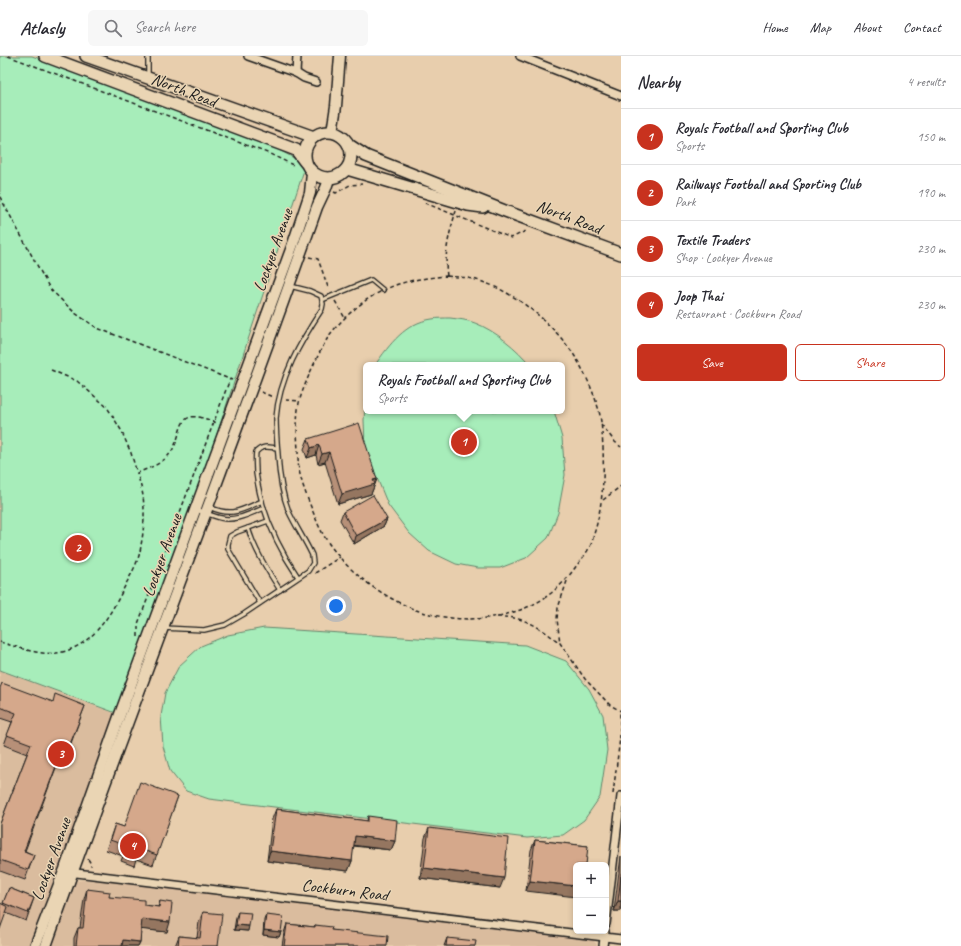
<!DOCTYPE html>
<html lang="en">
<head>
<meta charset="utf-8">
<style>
  :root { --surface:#fff; --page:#f7f7f7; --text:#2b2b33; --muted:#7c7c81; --line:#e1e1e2; --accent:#c8321e }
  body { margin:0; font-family:Caveat,sans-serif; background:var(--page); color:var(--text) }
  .controls { position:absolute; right:12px; bottom:12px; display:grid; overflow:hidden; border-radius:6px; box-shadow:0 2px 6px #0003 }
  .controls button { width:36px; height:36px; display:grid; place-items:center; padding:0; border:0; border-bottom:1px solid var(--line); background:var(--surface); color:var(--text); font:20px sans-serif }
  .you { position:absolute; left:336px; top:550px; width:14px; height:14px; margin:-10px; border:3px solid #fff; border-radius:50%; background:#1a73e8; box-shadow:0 0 0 6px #1a73e833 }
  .badge { display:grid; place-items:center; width:26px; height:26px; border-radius:50%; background:var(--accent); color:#fff; font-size:13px; font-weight:700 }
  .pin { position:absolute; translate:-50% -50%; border:2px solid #fff; box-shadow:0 1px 4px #0006 }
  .popup { position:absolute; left:363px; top:306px; width:202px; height:52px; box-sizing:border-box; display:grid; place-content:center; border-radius:6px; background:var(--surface); filter:drop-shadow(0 1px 3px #0005); font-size:13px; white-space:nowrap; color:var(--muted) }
  .popup b { font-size:15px; color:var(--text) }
  .popup::after { content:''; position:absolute; left:50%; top:100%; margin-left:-8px; border:8px solid transparent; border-top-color:var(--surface) }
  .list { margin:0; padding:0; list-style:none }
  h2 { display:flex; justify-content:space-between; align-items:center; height:52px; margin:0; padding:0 16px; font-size:17px }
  h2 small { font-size:13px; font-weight:400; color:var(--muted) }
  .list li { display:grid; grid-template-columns:26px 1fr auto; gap:12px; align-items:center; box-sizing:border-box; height:56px; padding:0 16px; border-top:1px solid var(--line) }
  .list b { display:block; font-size:15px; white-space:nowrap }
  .list p { margin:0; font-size:13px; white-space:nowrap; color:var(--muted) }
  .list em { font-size:13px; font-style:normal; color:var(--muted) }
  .actions { display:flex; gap:8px; padding:12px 16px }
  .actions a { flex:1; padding:9px 0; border:1px solid var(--accent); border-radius:6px; text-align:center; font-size:14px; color:var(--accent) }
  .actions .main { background:var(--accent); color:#fff }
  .icon { flex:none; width:22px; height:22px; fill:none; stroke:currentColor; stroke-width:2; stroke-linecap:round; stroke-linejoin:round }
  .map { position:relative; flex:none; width:621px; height:890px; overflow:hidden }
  header { display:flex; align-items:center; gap:24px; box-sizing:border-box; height:56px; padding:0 20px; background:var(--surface); border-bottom:1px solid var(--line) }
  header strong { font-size:19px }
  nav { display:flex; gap:22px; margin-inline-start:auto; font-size:14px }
  .search { width:280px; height:36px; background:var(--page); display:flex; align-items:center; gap:10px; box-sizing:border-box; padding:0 14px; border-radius:6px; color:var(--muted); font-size:15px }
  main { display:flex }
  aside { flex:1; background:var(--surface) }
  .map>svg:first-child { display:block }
  .built { fill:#dabc9e }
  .green { fill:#a7edba; stroke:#62846b }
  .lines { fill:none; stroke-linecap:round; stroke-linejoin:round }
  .lane-casing { stroke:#1c1c1c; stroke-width:6 }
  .street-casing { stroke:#1c1c1c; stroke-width:10 }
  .secondary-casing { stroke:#1c1c1c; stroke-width:13 }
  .primary-casing { stroke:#1c1c1c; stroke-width:14 }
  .path { stroke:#1c1c1c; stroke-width:1.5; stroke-dasharray:4 3; stroke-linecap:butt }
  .lane { stroke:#ead5b4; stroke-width:3.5 }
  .street { stroke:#ead5b4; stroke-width:7 }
  .secondary { stroke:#ead5b4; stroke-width:10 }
  .primary { stroke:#ead5b4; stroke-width:11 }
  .wall { fill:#b79078; stroke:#1c1c1c }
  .shaded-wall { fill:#957661; stroke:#1c1c1c }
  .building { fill:#d5a88b; stroke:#1c1c1c }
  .labels { text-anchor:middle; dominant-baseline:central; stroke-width:3; stroke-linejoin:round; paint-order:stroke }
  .street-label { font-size:17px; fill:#1c1c1c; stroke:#ead5b4 }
</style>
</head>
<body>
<header>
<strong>Atlasly</strong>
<div class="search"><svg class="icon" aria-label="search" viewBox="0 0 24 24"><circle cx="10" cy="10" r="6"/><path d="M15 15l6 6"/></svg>Search here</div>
<nav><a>Home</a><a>Map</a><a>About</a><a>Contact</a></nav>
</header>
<main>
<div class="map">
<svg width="621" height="890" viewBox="0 0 621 890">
  <rect width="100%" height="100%" fill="#e8cead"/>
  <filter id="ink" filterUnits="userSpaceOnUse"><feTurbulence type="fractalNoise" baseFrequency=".025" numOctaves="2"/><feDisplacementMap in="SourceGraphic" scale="8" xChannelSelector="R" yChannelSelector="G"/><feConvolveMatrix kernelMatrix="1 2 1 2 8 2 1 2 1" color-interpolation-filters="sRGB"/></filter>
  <g filter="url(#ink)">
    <g class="built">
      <path d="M 0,614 L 116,658 L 29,890 L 0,890 Z"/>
      <path d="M 83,824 L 107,825 L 593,884 L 598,890 L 50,890 L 70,834 L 76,825 Z"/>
    </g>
    <g class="green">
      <path d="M 0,0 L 32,0 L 151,43 L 279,94 L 294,102 L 305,111 L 124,660 L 0,614 Z"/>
      <path d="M 450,262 C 458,263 468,264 475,267 C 494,274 518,293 530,309 L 375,309 C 390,288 405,267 432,263 C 438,262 444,262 450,262 Z"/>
      <path d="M 366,336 L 366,355 L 554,355 L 562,382 L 565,419 L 558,457 L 548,482 L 526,502 L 500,512 L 478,512 L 456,508 L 429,495 L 409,477 L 388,449 L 375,417 L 365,389 L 364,364 Z"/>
      <path d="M 264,572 L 525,589 L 566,605 L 589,633 L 603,659 L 607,694 L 600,741 L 584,764 L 563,779 L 527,782 L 209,743 L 186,735 L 170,715 L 163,690 L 161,660 L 165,637 L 179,610 L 201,590 L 228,579 Z"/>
    </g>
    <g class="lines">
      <defs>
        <g id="lane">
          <path d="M 148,21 L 148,0"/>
          <path d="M 322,244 L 371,224 L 383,234"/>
          <path d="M 277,392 C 269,391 262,389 256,396 C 255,403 256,410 256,417 C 261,455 277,490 298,521"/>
          <path d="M 209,451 C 232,461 240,455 262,445"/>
          <path d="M 196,454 C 204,456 212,460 221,462 C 235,466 251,457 264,452"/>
          <path d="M 248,472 C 255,495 267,513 280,534"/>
          <path d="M 260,547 L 228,493 L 228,488 L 230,480 L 237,476 L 268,465"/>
          <path d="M 163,572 L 204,574 L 225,569 L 244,558 L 308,515 L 313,507 L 312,499 C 305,484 296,471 289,456 C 282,438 279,418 278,399 C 277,387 276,374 276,362 C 279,322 301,285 322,253 L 323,248 L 321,240 L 310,235 L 290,230"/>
        </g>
        <g id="street">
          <path d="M 248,0 L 296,17 L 304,22 L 316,26"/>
          <path d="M 520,0 L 621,40"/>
          <path d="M 296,17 L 297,0"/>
          <path d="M 68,816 L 621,883"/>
          <path d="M 606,868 L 621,740"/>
          <path d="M 603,890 L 605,875"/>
        </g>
        <g id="secondary">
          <path d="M 332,76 L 336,50 L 340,0"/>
          <path d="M 35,890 L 65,813 L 119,661 L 293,188 L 310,137 L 312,117"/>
          <path d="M 46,890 C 134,643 230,399 317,151 L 326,132 L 329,123"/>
        </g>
        <g id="primary">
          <path d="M 45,0 L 296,94 L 305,106"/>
          <path d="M 86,0 L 314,81"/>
          <circle cx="328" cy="99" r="23"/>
          <path d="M 349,89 L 366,100 L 505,155 L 621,198"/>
          <path d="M 347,113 L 468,149 L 483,151"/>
        </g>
      </defs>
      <use href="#lane" class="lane-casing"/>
      <use href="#street" class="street-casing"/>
      <use href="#secondary" class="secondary-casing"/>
      <use href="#primary" class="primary-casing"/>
      <g class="path">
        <path d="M 8,0 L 270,98 L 295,110"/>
        <path d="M 334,136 L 336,137 L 350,129 L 362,128"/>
        <path d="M 0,141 L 50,233 L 75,257 L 97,272 L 232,324"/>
        <path d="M 425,147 L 511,182 L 528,174"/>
        <path d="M 309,201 L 318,203 L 329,234"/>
        <path d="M 447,220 C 454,221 461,221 468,222 C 509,230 551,265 574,299 C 583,312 595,339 599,355 C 602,367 602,379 603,391 C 604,421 603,449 594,478 C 593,482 592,488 589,492 C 586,498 581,504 577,509 C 559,535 538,550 507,558 C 477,566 446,564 416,554 C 377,539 335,507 318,468 C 311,451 303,433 299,414 C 298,408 298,400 298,394 C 297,379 296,357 300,343 C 305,326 321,291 331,277 C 344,261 363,244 382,235 C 403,224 425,222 447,220 Z"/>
        <path d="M 447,220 C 444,196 449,178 456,155"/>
        <path d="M 335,245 L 345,262"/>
        <path d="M 51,314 L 77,325 L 107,351 L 121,374 L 131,397 L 137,417 C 147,413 159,409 167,401 C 188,379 170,347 217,367"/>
        <path d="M 261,336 L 273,341"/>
        <path d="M 286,344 L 299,345"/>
        <path d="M 601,368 L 615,386 L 621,391"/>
        <path d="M 603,444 L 621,430"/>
        <path d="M 315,517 L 340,501"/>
        <path d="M 567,525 L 558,552 L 557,563 L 560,587 L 585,623 L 610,649 L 621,655"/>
        <path d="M 497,561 C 525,560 539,571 560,587"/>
        <path d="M 138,581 L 138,568 L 230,323"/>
        <path d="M 0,586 C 21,592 44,602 66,595 C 97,585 113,554 127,526 C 133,515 140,502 141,489 C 144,474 145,456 143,440 C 142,433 139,424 137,417"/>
        <path d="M 613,738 L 620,682 L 620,654"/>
        <path d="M 88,803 L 91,808 L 91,810"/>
      </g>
      <use href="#lane" class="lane"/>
      <use href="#street" class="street"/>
      <use href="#secondary" class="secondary"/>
      <use href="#primary" class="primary"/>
    </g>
    <g class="wall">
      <path d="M 308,383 L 377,423 L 371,438 L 338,448 L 325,406 L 318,408 L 316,399 L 307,402 L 304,393 Z"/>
      <path d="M 343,456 L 387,463 L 384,470 L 354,488 L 340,464 Z"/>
      <path d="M 0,632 L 53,646 L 85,650 L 62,711 L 57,709 L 25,795 L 34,799 L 25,824 L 0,815 L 0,768 L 27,698 L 4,689 L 12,666 L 0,662 Z"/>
      <path d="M 178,740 L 153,809 L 136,803 L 134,810 L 121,805 L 123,800 L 106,794 L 115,768 L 124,771 Z"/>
      <path d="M 276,753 L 367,765 L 368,760 L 395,785 L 391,794 L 353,790 L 352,805 L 348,815 L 267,805 L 272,763 Z"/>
      <path d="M 429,772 L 500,832 L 420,822 L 425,782 Z"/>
      <path d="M 535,784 L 588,790 L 526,835 L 531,794 Z"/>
      <path d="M 621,800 L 621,855 L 614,855 Z"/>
      <path d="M 9,832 L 34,842 L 26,865 L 6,857 L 3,848 Z"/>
      <path d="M 87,833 L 109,841 L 144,849 L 158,851 L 160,845 L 167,876 L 141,873 L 140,886 L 138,890 L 74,890 L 74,882 L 78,872 L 80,872 L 84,843 Z"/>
      <path d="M 203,856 L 218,890 L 175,890 L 179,880 L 197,882 L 199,866 Z"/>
      <path d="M 238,856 L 248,875 L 234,874 L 236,861 Z"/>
      <path d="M 266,859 L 281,876 L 279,881 L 263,879 L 264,864 Z"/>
      <path d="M 287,868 L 314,871 L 315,869 L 387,890 L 282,890 L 284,877 Z"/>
      <path d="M 447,882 L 475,890 L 444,890 Z"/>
    </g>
    <g class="shaded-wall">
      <path d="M 319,389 L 316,399 L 307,402 L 311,392 Z"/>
      <path d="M 329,396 L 325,406 L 318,408 L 322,398 Z"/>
      <path d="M 377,423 L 371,438 L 338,448 L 342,438 Z"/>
      <path d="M 387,463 L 384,470 L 354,488 L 356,480 Z"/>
      <path d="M 355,780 L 395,785 L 391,794 L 351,789 Z"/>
      <path d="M 270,795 L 352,805 L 348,815 L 267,805 Z"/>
      <path d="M 424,812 L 504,822 L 500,832 L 420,822 Z"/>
      <path d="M 530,825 L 576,830 L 576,841 L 526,835 Z"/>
      <path d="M 618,845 L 621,845 L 621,855 L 614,855 Z"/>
      <path d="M 142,863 L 170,866 L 167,876 L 138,873 Z"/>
      <path d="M 236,869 L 249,870 L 248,875 L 234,874 Z"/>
      <path d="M 264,874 L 281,876 L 279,881 L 263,879 Z"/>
      <path d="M 123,884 L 140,886 L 138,890 L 121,890 Z"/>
    </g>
    <g class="building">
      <path d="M 359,367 L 377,423 L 373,424 L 375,428 L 342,438 L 329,396 L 322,398 L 319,389 L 311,392 L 308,383 Z"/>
      <path d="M 373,439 L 387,463 L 356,480 L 343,456 Z"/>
      <path d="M 2,627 L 53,646 L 55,638 L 85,650 L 65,701 L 60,700 L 24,795 L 34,799 L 28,814 L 0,804 L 0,768 L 31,688 L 7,679 L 16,657 L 0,651 L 0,632 Z"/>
      <path d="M 140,726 L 178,740 L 157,799 L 140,793 L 137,800 L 125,795 L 127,790 L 110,784 L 115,768 L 124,771 Z"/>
      <path d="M 276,753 L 368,765 L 368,760 L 397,764 L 395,785 L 355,780 L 352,805 L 270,795 Z"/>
      <path d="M 429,772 L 508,782 L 504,822 L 424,812 Z"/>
      <path d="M 535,784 L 588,790 L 586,809 L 576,809 L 576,830 L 530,825 Z"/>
      <path d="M 621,820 L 621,845 L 618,845 Z"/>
      <path d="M 9,832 L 34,842 L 28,857 L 3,847 Z"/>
      <path d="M 87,833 L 110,836 L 109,841 L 144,844 L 144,849 L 159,851 L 160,845 L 172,847 L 170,866 L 142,863 L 140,886 L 123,884 L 122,890 L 76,890 L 78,872 L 83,872 Z"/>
      <path d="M 0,847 L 8,851 L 0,873 Z"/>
      <path d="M 203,856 L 222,858 L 218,890 L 178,890 L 179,880 L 200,882 Z"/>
      <path d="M 238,856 L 251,857 L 249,870 L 236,869 Z"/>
      <path d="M 266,859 L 283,861 L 281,876 L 264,874 Z"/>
      <path d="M 287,868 L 315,871 L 315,869 L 332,871 L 331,874 L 388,880 L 387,890 L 284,890 Z"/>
      <path d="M 447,882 L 476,885 L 475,890 L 446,890 Z"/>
    </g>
  </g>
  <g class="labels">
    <g class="street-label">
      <text transform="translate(184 34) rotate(21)">North Road</text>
      <text transform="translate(569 161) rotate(21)">North Road</text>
      <text transform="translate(273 194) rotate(-70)">Lockyer Avenue</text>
      <text transform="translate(162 499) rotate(-70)">Lockyer Avenue</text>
      <text transform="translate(51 803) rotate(-70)">Lockyer Avenue</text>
      <text transform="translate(345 834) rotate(7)">Cockburn Road</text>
    </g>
  </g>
</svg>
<div class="controls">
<button>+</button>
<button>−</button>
</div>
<div class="you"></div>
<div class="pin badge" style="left:464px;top:386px">1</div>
<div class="popup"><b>Royals Football and Sporting Club</b>Sports</div>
<div class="pin badge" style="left:78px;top:492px">2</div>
<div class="pin badge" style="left:61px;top:698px">3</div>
<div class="pin badge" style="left:133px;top:790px">4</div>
</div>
<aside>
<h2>Nearby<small>4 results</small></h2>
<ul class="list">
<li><span class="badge">1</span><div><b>Royals Football and Sporting Club</b><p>Sports</p></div><em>150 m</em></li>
<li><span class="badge">2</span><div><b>Railways Football and Sporting Club</b><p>Park</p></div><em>190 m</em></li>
<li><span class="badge">3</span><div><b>Textile Traders</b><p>Shop · Lockyer Avenue</p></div><em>230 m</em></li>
<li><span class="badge">4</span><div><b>Joop Thai</b><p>Restaurant · Cockburn Road</p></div><em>230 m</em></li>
</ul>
<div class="actions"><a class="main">Save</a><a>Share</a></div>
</aside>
</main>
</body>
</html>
